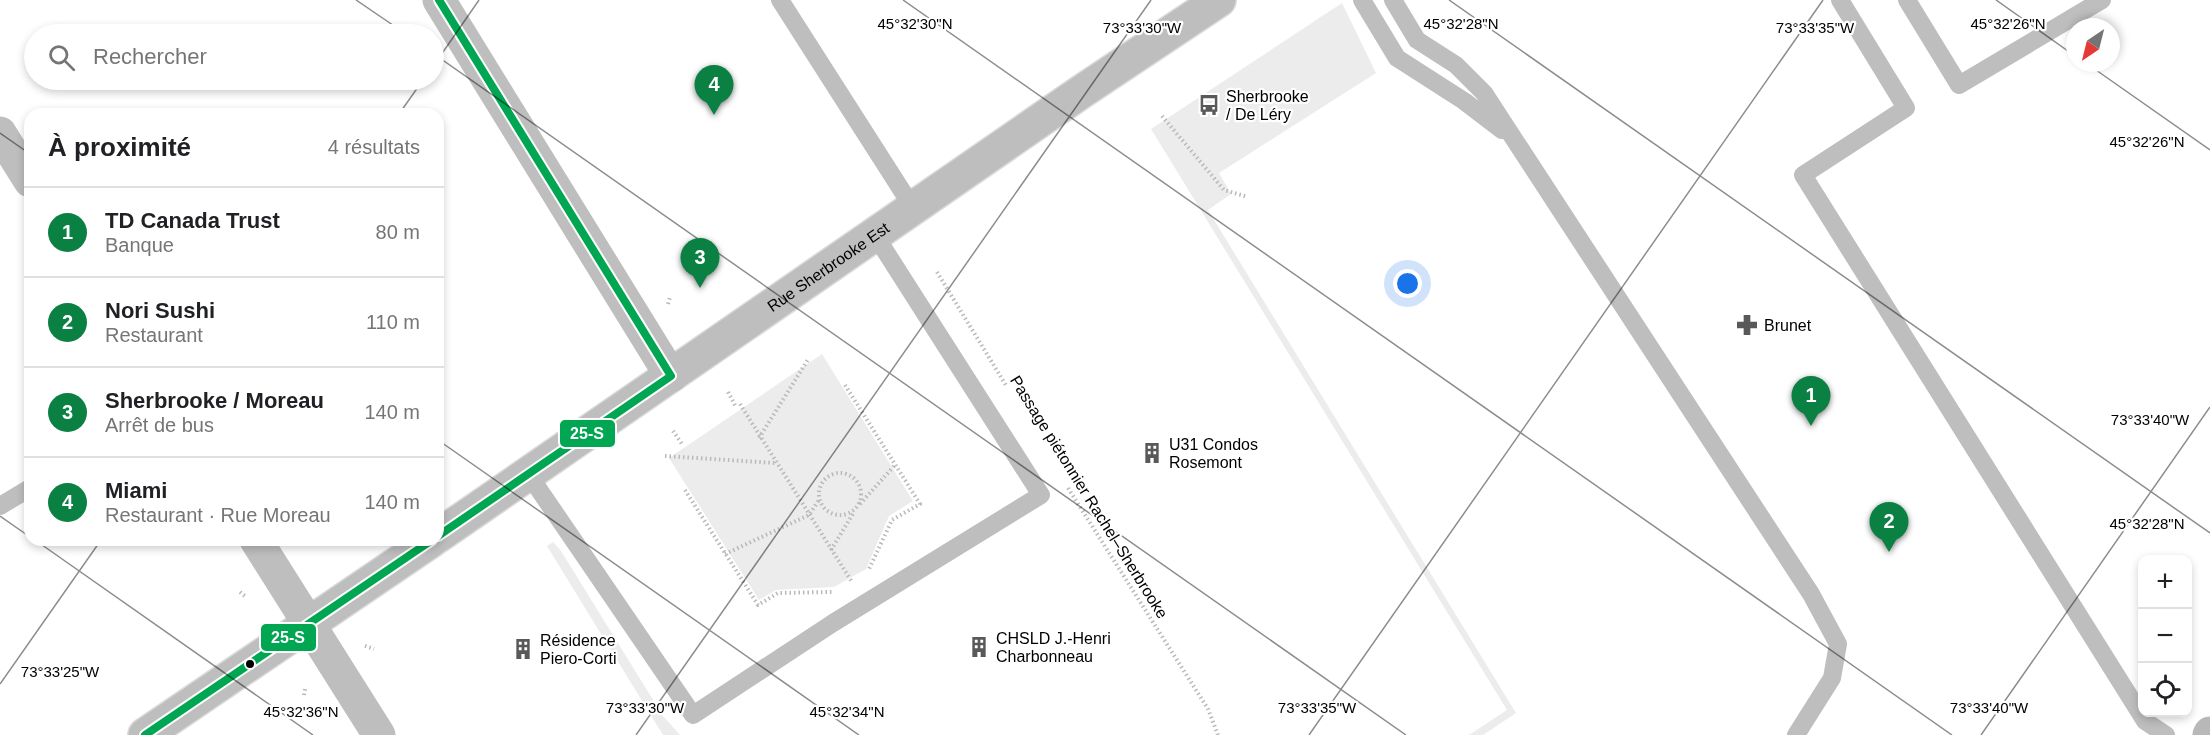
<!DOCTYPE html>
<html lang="fr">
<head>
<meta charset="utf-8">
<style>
  :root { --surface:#fff; --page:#f6f6f6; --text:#202124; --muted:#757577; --line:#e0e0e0; --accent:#0b8043 }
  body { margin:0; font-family:Helvetica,sans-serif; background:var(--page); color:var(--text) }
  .controls { position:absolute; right:18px; bottom:18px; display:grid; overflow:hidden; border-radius:12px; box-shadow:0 3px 9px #0003 }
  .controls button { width:54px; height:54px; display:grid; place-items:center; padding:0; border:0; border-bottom:2px solid var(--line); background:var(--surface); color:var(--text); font:30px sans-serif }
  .compass { position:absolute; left:2066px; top:18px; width:54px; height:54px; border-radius:50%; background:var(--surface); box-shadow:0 3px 9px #0003; rotate:215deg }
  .you { position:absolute; left:1408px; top:284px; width:21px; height:21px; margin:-15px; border:4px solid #fff; border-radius:50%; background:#1a73e8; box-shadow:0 0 0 9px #1a73e833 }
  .badge { display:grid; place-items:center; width:39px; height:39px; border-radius:50%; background:var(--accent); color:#fff; font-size:20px; font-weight:700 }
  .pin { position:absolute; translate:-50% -50px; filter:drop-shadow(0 2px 3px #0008) }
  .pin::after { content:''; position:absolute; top:32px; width:21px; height:18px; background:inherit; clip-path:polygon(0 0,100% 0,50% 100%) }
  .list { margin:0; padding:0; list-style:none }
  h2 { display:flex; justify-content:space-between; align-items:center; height:78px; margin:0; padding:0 24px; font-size:26px }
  h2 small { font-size:20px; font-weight:400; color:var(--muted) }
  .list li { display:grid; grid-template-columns:39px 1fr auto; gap:18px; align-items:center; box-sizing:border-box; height:90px; padding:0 24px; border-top:2px solid var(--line) }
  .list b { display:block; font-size:22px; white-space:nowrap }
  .list p { margin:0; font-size:20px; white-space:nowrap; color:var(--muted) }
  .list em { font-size:20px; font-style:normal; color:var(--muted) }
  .icon { flex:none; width:33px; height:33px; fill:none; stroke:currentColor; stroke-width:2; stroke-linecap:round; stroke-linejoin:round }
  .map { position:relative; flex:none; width:2210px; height:735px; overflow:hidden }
  .search { position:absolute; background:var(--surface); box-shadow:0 3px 9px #0003; left:24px; top:24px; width:420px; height:66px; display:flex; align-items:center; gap:15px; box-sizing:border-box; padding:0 21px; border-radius:33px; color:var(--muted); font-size:22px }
  .panel { position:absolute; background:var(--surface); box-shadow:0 3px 9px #0003; left:24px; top:108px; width:420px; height:438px; border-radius:18px }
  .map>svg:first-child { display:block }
  .green { fill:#ececec }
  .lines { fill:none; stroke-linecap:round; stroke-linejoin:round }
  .primary-casing { stroke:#dbdbdb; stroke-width:36 }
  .path { stroke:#b9b9b9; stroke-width:4; stroke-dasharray:1.5 3; stroke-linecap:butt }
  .lane { stroke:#bebebe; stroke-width:18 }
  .street { stroke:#bebebe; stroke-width:33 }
  .secondary { stroke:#b8b8b8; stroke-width:33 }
  .primary { stroke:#bebebe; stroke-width:33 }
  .bus-1-casing { stroke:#fff; stroke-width:12 }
  .bus-1 { stroke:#00a651; stroke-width:8 }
  .ticks { fill:none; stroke:#000; stroke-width:1.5; stroke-opacity:0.45 }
  .bus-dot { fill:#000; stroke:#fff; stroke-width:2 }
  .labels { text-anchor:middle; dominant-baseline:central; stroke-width:4.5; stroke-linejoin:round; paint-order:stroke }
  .poi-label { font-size:16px; fill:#000; stroke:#fff; text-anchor:start }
  .street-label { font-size:16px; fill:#000; stroke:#fff }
  .ticks-label { font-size:15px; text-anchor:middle; fill:#000; stroke:#fff; stroke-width:4.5; stroke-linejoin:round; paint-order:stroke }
  .line-badge { stroke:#fff; stroke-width:2 }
  .badge-label { font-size:16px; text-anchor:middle; font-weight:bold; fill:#fff }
</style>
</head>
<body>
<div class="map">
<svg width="2210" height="735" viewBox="0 0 2210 735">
  <rect width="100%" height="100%" fill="#fff"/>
  <g class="green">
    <path d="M 1342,3 L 1376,73 L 1219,173 L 1231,194 L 1208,210 L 1516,713 L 1483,735 L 1469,735 L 1507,710 L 1151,129 Z"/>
    <path d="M 822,354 L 913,501 L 889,516 L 866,569 L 834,587 L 776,590 L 759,600 L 669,458 Z"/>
    <path d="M 553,542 L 561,551 L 663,716 L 680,735 L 663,735 L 547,546 Z"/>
  </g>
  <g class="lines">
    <defs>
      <g id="primary">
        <path id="s1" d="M 438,536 L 1081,92 L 1219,0"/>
        <path d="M 145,735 L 432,540"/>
      </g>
    </defs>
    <use href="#primary" class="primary-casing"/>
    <g class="path">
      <path d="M 1162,116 L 1224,190 L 1248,197"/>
      <path d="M 937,272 L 1007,387"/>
      <path d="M 668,304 L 670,297"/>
      <path d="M 845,385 L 920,504 L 892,520 L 869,569"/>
      <path d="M 728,392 L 736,407"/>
      <path d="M 740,404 L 852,582"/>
      <path d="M 673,431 L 682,444"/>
      <path d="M 759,438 L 809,358"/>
      <path d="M 665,456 L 775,463"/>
      <circle cx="840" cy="494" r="21"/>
      <path d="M 1068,488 L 1208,709 L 1218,735"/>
      <path d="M 685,490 L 758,605 L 778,593 L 832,592"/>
      <path d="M 860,504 L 895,465"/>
      <path d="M 831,550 L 854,512"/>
      <path d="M 725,554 L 809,515 L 819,500"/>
      <path d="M 240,592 L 246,597"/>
      <path d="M 365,646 L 374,649"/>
      <path d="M 304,695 L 305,689"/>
    </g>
    <g class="lane">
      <path d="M 780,0 L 913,208"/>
      <path d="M 1362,0 L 1397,58 L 1464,101 L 1502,130"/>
      <path d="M 1393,0 L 1417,40 L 1456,65 L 1484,93 L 1811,594 L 1838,644 L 1832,678 L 1796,735"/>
      <path d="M 1840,0 L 1906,108 L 1803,175 L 2145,721 L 2166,735"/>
      <path d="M 1907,0 L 1959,85 L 2102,0"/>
      <path d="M 529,475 L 693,715 L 833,623 L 1041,495 L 875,235"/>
      <path d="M 0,506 L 30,488"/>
    </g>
    <g class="street">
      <path d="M 439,0 L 671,376"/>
      <path d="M 0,133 L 30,181"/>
      <path d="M 256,540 L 379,735"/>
    </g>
    <path class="secondary" d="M 2209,735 L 2210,733"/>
    <use href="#primary" class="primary"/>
    <defs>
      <g id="bus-1">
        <path d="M 438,536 L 671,376 L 439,0"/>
        <path d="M 145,735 L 432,540"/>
      </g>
    </defs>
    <use href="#bus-1" class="bus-1-casing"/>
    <use href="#bus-1" class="bus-1"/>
  </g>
  <path class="ticks" d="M 356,0 L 406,34M 903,0 L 1952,735M 1449,0 L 2210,533M 1996,0 L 2075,56M 434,54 L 1406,735M 2086,63 L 2210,150M 434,65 L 479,0M 399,114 L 423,80M 0,133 L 30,154M 438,440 L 859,735M 0,516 L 30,537M 35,540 L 313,735M 0,684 L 101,540M 636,735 L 1151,0M 1309,735 L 1823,0M 1981,735 L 2210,407"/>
  <defs>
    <symbol id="bus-bare" viewBox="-9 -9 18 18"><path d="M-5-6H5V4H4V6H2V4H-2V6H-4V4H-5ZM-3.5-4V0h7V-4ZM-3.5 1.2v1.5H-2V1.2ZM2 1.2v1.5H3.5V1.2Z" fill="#595959" stroke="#fff" stroke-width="2.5" paint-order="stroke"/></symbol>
    <symbol id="pharmacy-bare" viewBox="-9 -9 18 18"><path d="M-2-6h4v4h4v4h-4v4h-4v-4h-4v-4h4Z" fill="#595959" stroke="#fff" stroke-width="2.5" paint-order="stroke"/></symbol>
    <symbol id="building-bare" viewBox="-9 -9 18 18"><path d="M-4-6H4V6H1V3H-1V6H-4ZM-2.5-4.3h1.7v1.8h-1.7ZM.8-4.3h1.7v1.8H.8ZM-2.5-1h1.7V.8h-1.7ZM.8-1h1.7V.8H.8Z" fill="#595959" stroke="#fff" stroke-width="2.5" paint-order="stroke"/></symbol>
  </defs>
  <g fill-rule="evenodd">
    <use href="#bus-bare" x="1194" y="90" width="30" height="30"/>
    <use href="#pharmacy-bare" x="1732" y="310" width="30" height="30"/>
    <use href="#building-bare" x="1137" y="438" width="30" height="30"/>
    <use href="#building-bare" x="964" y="632" width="30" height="30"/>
    <use href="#building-bare" x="508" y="634" width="30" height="30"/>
  </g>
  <circle class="bus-dot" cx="250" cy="664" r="5"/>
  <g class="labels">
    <g class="poi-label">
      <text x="1226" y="96">Sherbrooke<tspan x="1226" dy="18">/ De Léry</tspan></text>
      <text x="1764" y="325">Brunet</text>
      <text x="1169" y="444">U31 Condos<tspan x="1169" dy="18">Rosemont</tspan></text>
      <text x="996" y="638">CHSLD J.-Henri<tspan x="996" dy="18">Charbonneau</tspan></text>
      <text x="540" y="640">Résidence<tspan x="540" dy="18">Piero-Corti</tspan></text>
    </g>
    <g class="street-label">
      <text stroke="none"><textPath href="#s1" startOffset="474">Rue Sherbrooke Est</textPath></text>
      <text transform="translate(1089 497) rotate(58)">Passage piétonnier Rachel–Sherbrooke</text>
    </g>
  </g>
  <g class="ticks-label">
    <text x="2008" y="29">45°32'26"N</text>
    <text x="915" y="29">45°32'30"N</text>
    <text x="1461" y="29">45°32'28"N</text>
    <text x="1142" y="33">73°33'30"W</text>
    <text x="1815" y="33">73°33'35"W</text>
    <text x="2147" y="147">45°32'26"N</text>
    <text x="2150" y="425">73°33'40"W</text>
    <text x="2147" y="529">45°32'28"N</text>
    <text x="60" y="677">73°33'25"W</text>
    <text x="645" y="713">73°33'30"W</text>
    <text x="1317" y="713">73°33'35"W</text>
    <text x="1989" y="713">73°33'40"W</text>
    <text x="301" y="717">45°32'36"N</text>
    <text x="847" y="717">45°32'34"N</text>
  </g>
  <g class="line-badge">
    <rect x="559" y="419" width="57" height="29" rx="6" fill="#00a651"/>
    <rect x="260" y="623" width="57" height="29" rx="6" fill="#00a651"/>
  </g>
  <g class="badge-label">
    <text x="587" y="439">25-S</text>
    <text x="288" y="643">25-S</text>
  </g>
</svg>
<div class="controls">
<button>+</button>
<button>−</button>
<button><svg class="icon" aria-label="locate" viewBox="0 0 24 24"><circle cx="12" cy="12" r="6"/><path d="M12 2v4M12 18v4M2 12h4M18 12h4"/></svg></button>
</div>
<svg class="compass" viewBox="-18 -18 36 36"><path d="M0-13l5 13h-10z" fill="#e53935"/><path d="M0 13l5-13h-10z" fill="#757577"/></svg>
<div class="you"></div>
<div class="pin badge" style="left:1811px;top:426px">1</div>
<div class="pin badge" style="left:1889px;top:552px">2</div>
<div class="pin badge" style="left:700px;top:288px">3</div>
<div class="pin badge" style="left:714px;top:115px">4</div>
<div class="search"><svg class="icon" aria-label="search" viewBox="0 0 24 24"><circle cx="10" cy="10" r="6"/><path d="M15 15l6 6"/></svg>Rechercher</div>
<section class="panel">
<h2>À proximité<small>4 résultats</small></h2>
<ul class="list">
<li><span class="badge">1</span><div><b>TD Canada Trust</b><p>Banque</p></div><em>80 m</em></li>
<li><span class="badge">2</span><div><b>Nori Sushi</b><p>Restaurant</p></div><em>110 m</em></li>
<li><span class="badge">3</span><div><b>Sherbrooke / Moreau</b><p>Arrêt de bus</p></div><em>140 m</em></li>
<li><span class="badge">4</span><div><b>Miami</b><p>Restaurant · Rue Moreau</p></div><em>140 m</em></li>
</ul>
</section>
</div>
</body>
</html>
